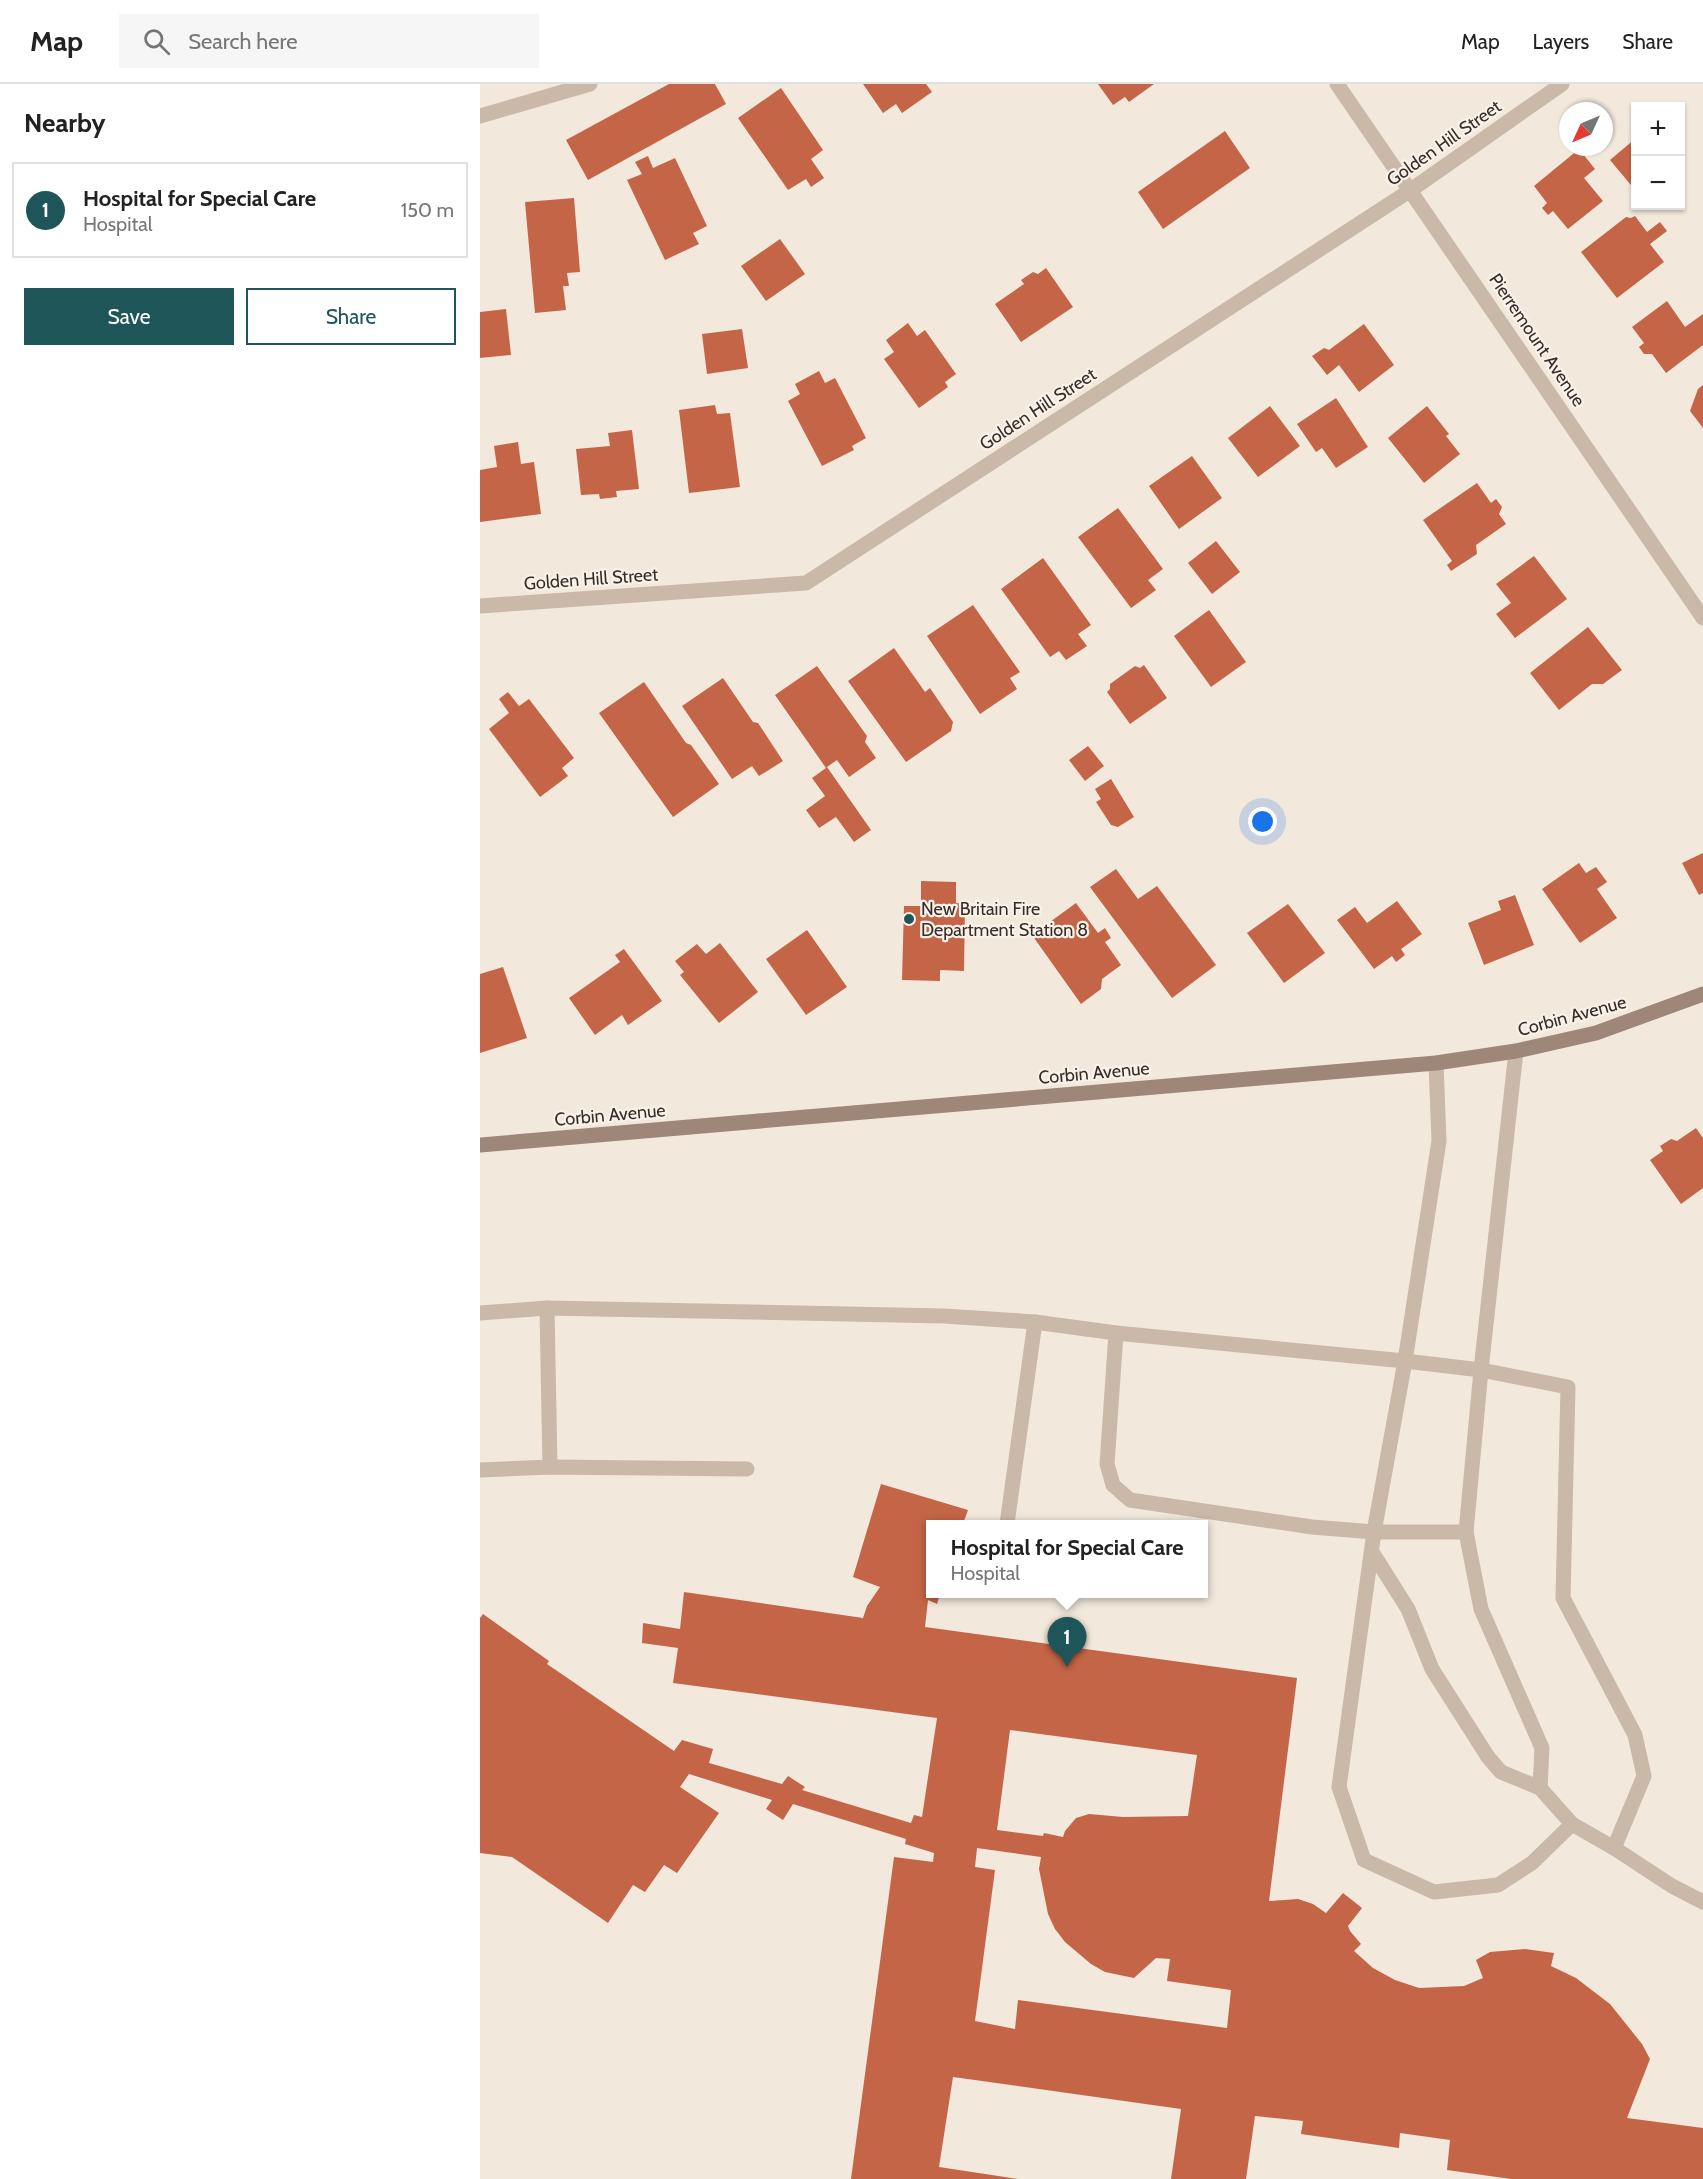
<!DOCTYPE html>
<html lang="en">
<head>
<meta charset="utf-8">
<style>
  :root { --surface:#fff; --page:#f6f6f6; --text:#222; --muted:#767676; --line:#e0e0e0; --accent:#1e5558 }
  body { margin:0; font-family:Cabin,sans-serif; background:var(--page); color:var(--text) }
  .controls { position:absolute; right:18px; top:18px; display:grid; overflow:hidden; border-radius:0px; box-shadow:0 2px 4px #0004 }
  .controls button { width:54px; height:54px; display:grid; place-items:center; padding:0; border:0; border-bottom:2px solid var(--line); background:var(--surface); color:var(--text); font:30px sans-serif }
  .compass { position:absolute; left:1079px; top:18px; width:54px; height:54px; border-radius:50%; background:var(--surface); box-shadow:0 2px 4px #0004; rotate:226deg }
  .you { position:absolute; left:783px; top:738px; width:21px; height:21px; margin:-15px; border:4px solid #fff; border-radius:50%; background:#1a73e8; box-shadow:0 0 0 9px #1a73e833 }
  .badge { display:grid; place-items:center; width:39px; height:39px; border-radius:50%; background:var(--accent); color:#fff; font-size:20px; font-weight:700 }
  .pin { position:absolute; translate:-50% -50px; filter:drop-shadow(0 2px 3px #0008) }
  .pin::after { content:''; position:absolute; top:32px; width:21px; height:18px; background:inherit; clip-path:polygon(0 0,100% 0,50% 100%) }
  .popup { position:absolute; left:446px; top:1436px; width:282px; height:78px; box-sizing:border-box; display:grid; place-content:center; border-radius:0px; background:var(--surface); filter:drop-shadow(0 2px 4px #0005); font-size:20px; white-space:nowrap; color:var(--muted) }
  .popup b { font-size:22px; color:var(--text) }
  .popup::after { content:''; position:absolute; left:50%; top:100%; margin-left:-12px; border:12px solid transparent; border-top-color:var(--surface) }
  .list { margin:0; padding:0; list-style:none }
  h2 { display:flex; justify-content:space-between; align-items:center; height:78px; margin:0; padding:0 24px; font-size:26px }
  h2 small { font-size:20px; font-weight:400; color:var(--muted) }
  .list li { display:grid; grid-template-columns:39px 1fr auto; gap:18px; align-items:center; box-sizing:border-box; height:96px; margin:0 12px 12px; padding:0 12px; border:2px solid var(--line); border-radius:0px }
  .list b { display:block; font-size:22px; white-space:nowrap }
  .list p { margin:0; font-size:20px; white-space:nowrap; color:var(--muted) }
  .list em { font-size:20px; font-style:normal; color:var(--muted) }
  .actions { display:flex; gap:12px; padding:18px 24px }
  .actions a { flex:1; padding:14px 0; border:2px solid var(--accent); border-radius:0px; text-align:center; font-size:21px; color:var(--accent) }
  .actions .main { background:var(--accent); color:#fff }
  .icon { flex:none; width:33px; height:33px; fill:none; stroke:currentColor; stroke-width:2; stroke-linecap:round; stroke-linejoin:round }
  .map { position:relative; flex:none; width:1223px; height:2095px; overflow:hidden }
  header { display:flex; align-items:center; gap:36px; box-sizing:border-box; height:84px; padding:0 30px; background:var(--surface); border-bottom:2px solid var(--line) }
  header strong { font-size:28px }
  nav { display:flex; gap:33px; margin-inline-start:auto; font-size:21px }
  .search { width:420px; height:54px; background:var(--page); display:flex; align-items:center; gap:15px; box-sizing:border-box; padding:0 21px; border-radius:0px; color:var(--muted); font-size:22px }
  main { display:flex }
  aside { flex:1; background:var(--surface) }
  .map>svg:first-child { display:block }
  .building { fill:#c56547; fill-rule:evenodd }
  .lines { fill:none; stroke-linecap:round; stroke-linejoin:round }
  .service { stroke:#cab8a8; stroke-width:15 }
  .minor { stroke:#cab8a8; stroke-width:15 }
  .secondary { stroke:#9e8779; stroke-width:15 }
  .poi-dot { fill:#1e5558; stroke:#faf2e9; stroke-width:2 }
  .labels { text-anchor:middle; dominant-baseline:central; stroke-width:4.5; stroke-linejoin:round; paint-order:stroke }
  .street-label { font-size:18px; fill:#372d28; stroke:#faf2e9 }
  .poi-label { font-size:18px; fill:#372d28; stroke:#faf2e9; text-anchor:start }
</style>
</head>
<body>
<header>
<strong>Map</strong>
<div class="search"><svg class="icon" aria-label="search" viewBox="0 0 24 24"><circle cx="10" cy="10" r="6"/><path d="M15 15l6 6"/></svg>Search here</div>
<nav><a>Map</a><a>Layers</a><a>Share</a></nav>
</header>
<main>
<aside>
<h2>Nearby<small></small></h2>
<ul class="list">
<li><span class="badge">1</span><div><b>Hospital for Special Care</b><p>Hospital</p></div><em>150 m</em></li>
</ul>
<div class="actions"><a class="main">Save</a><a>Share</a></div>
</aside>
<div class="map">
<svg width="1223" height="2095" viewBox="0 0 1223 2095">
  <rect width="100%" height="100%" fill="#f2e8dc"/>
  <g class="building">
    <path d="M 189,0 L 235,0 L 246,20 L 108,96 L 86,56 Z"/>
    <path d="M 383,0 L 446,0 L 452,8 L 422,29 L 416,20 L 403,29 Z"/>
    <path d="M 618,0 L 674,0 L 649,18 L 645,13 L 633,21 Z"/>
    <path d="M 301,4 L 343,66 L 331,75 L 344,94 L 331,103 L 326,95 L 308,106 L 258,34 Z"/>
    <path d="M 745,47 L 770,84 L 683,145 L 658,108 Z"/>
    <path d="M 1156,54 L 1156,107 L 1130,76 Z"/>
    <path d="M 1099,65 L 1115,85 L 1104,94 L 1123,117 L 1088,145 L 1073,127 L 1068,131 L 1062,124 L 1067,119 L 1054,102 Z"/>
    <path d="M 168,72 L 173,84 L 195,74 L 227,142 L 213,149 L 219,160 L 185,176 L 147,96 L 162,90 L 155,78 Z"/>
    <path d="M 94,114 L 100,188 L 87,189 L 89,202 L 83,202 L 86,226 L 55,229 L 45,118 Z"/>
    <path d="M 1155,132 L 1167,148 L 1180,138 L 1187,147 L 1170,160 L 1184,178 L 1137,214 L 1101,168 L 1146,133 L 1151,134 Z"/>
    <path d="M 300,155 L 325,190 L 286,217 L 261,182 Z"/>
    <path d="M 566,184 L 593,223 L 541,258 L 515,220 L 544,200 L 541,196 L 553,188 L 558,190 Z"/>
    <path d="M 1187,217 L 1205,243 L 1223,230 L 1223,261 L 1186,289 L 1172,270 L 1164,270 L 1159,263 L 1164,259 L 1152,243 Z"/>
    <path d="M 26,225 L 31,271 L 0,274 L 0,228 Z"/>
    <path d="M 428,239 L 437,252 L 445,246 L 476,290 L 465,298 L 468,303 L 439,324 L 404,275 L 414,268 L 406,256 Z"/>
    <path d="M 884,240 L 914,281 L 879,308 L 859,281 L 847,291 L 832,272 L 844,264 L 849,266 Z"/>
    <path d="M 262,245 L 268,284 L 227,290 L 222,250 Z"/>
    <path d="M 339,287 L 345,299 L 355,294 L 386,354 L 372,362 L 374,366 L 342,382 L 308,317 L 320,310 L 315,300 Z"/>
    <path d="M 1223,301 L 1223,344 L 1210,327 L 1218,305 Z"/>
    <path d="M 856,314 L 888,363 L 856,384 L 842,364 L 836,368 L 817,340 Z"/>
    <path d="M 235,321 L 237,330 L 250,329 L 260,403 L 209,409 L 199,326 Z"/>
    <path d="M 790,322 L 820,362 L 778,393 L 748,354 Z"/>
    <path d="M 947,322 L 969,350 L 966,352 L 980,370 L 944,399 L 908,354 Z"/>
    <path d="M 152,346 L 159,405 L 136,407 L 137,413 L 120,415 L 119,410 L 101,411 L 96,365 L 130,362 L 128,349 Z"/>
    <path d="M 38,358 L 41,380 L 54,378 L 61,430 L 0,438 L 0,386 L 17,383 L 14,362 Z"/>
    <path d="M 712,372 L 742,414 L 699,445 L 669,402 Z"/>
    <path d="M 997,399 L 1011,419 L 1016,415 L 1022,423 L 1019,430 L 1026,440 L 996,461 L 997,470 L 971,487 L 967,481 L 972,477 L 943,436 Z"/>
    <path d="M 638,424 L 683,485 L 668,496 L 676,506 L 651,524 L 598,453 Z"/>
    <path d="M 736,457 L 760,488 L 732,510 L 708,479 Z"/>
    <path d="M 1054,472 L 1087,515 L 1035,554 L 1016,530 L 1031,519 L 1016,500 Z"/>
    <path d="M 563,474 L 611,541 L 598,550 L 607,562 L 586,576 L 579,567 L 570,573 L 521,505 Z"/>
    <path d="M 493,521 L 540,588 L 530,594 L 537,605 L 500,630 L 447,552 Z"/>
    <path d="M 729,526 L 766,578 L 731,603 L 694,552 Z"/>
    <path d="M 1108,543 L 1142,586 L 1123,600 L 1112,600 L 1079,626 L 1050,589 Z"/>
    <path d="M 414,564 L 445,608 L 450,604 L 473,638 L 471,647 L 426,678 L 368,597 Z"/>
    <path d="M 664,581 L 687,614 L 650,640 L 627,608 L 630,605 L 630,600 L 655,582 L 660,584 Z"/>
    <path d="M 337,582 L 387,652 L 385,658 L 396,674 L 369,693 L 357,676 L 347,683 L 391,746 L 374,758 L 356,733 L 339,744 L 326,726 L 345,712 L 332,694 L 346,684 L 295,611 Z"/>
    <path d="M 243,594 L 273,638 L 278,639 L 303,677 L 279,692 L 272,682 L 252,695 L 202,622 Z"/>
    <path d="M 164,598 L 206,659 L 211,661 L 239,700 L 193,733 L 119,629 Z"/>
    <path d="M 28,608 L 39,622 L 49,615 L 94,674 L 82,684 L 88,692 L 60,713 L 9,645 L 29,629 L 19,615 Z"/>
    <path d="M 608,662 L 624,682 L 605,697 L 589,676 Z"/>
    <path d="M 631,695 L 654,733 L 638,743 L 631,741 L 616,718 L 621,715 L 615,705 Z"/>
    <path d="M 1223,769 L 1223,809 L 1219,811 L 1202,779 Z"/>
    <path d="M 1099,779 L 1106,789 L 1116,783 L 1127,798 L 1117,805 L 1137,834 L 1100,859 L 1062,805 Z"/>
    <path d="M 636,785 L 658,815 L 677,802 L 736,881 L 692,914 L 610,803 Z"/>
    <path d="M 441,797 L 476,798 L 476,819 L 485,820 L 484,887 L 460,886 L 460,897 L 422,896 L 424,822 L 441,822 Z"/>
    <path d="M 1035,811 L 1054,861 L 1004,881 L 988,839 L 1021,826 L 1018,817 Z"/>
    <path d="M 917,817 L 942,850 L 921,865 L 925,871 L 916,878 L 912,872 L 894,885 L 857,836 L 875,823 L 887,839 Z"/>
    <path d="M 596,819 L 618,849 L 625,844 L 631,854 L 625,858 L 641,881 L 622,895 L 621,905 L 601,920 L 552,851 Z"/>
    <path d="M 808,820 L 845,869 L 804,899 L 767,849 Z"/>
    <path d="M 327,846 L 367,903 L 326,931 L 286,875 Z"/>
    <path d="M 240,859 L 278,908 L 239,939 L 200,891 L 204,888 L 195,877 L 217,860 L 226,870 Z"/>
    <path d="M 144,865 L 182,917 L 148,941 L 142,931 L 115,951 L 89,914 L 140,878 L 135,871 Z"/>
    <path d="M 23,883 L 47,954 L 0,969 L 0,890 Z"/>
    <path d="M 1216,1044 L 1223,1054 L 1223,1104 L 1201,1120 L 1170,1076 L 1183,1067 L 1180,1062 L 1191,1055 L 1197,1057 Z"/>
    <path d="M 401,1400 L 488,1426 L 483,1440 L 450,1440 L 450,1510 L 460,1510 L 457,1520 L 448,1516 L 445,1543 L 817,1594 L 789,1817 L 818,1815 L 833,1820 L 846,1829 L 863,1809 L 882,1824 L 868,1842 L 870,1847 L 881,1860 L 874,1867 L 893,1884 L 915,1896 L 939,1904 L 984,1902 L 1003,1894 L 996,1876 L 1010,1868 L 1045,1865 L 1074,1869 L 1071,1882 L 1096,1894 L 1130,1920 L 1162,1960 L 1170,1975 L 1147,2034 L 1223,2044 L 1223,2095 L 1031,2095 L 967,2086 L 970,2056 L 920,2049 L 919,2064 L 821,2050 L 823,2037 L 775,2032 L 766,2095 L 691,2095 L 701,2025 L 473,1993 L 459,2083 L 538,2095 L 371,2095 L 414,1773 L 453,1778 L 454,1769 L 425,1760 L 426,1755 L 313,1720 L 303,1736 L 286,1725 L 292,1716 L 209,1690 L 200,1703 L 239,1729 L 197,1789 L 184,1781 L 165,1808 L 153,1801 L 128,1839 L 32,1773 L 0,1769 L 0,1534 L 3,1530 L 69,1577 L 67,1580 L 194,1667 L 202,1656 L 233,1665 L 229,1679 L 302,1700 L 308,1692 L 325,1703 L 322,1706 L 431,1739 L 434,1731 L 442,1733 L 457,1634 L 193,1599 L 198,1564 L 162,1559 L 163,1539 L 200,1545 L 204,1508 L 383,1534 L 387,1522 L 400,1503 L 373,1493 ZM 530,1646 L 717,1671 L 708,1732 L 643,1733 L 609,1730 L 596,1734 L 585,1747 L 583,1753 L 564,1749 L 563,1752 L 517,1746 ZM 497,1764 L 561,1773 L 559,1785 L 568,1830 L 575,1845 L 585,1858 L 611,1880 L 625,1888 L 654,1894 L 676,1874 L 690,1875 L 687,1897 L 751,1906 L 747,1944 L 538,1916 L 535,1945 L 495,1937 L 515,1786 L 495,1783 Z"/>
  </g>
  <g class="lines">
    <g class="service">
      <path d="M 1036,967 L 1001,1286 L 986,1448 L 1001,1525 L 1062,1664 L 1060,1704"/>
      <path d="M 67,1224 L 70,1383"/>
      <path d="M 0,1229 L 67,1224 L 464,1232 L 555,1238 L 636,1249 L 925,1277 L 1001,1286 L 1088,1303 L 1083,1514 L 1155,1651 L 1164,1692 L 1134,1764 L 1192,1802 L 1223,1818"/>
      <path d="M 636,1249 L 627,1380 L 633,1401 L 650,1416 L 832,1443 L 894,1448 L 986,1448"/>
      <path d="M 0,1386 L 70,1383 L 267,1385"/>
      <path d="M 527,1440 L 555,1238"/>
      <path d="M 892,1468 L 928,1525 L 952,1585 L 1008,1673 L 1021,1688 L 1060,1704 L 1092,1740 L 1052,1779 L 1018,1801 L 954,1808 L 884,1776 L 859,1703 L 894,1448 L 925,1277 L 959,1057 L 956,979"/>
      <path d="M 1092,1740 L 1134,1764"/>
    </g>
    <g class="minor">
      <path d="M 857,0 L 1223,534"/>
      <path d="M 0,32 L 110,0"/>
      <path d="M 0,522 L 326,499 L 931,106 L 1082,0"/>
    </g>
    <path class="secondary" d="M 0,1061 L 956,979 L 1036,967 L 1116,949 L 1223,910"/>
  </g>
  <circle class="poi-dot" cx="429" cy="835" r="6"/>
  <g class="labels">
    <g class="street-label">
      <text transform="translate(964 59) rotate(-35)">Golden Hill Street</text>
      <text transform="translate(1057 256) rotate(56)">Pierremount Avenue</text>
      <text transform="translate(558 325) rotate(-33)">Golden Hill Street</text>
      <text transform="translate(111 495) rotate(-4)">Golden Hill Street</text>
      <text transform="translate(1092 932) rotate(-15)">Corbin Avenue</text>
      <text transform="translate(614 989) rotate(-5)">Corbin Avenue</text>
      <text transform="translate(130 1031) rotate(-5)">Corbin Avenue</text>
    </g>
    <g class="poi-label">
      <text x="441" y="825">New Britain Fire<tspan x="441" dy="21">Department Station 8</tspan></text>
    </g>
  </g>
</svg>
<div class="controls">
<button>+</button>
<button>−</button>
</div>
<svg class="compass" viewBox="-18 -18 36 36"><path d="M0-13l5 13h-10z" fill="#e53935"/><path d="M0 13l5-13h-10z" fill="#767676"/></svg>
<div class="you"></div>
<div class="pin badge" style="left:587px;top:1583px">1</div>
<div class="popup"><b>Hospital for Special Care</b>Hospital</div>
</div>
</main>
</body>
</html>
